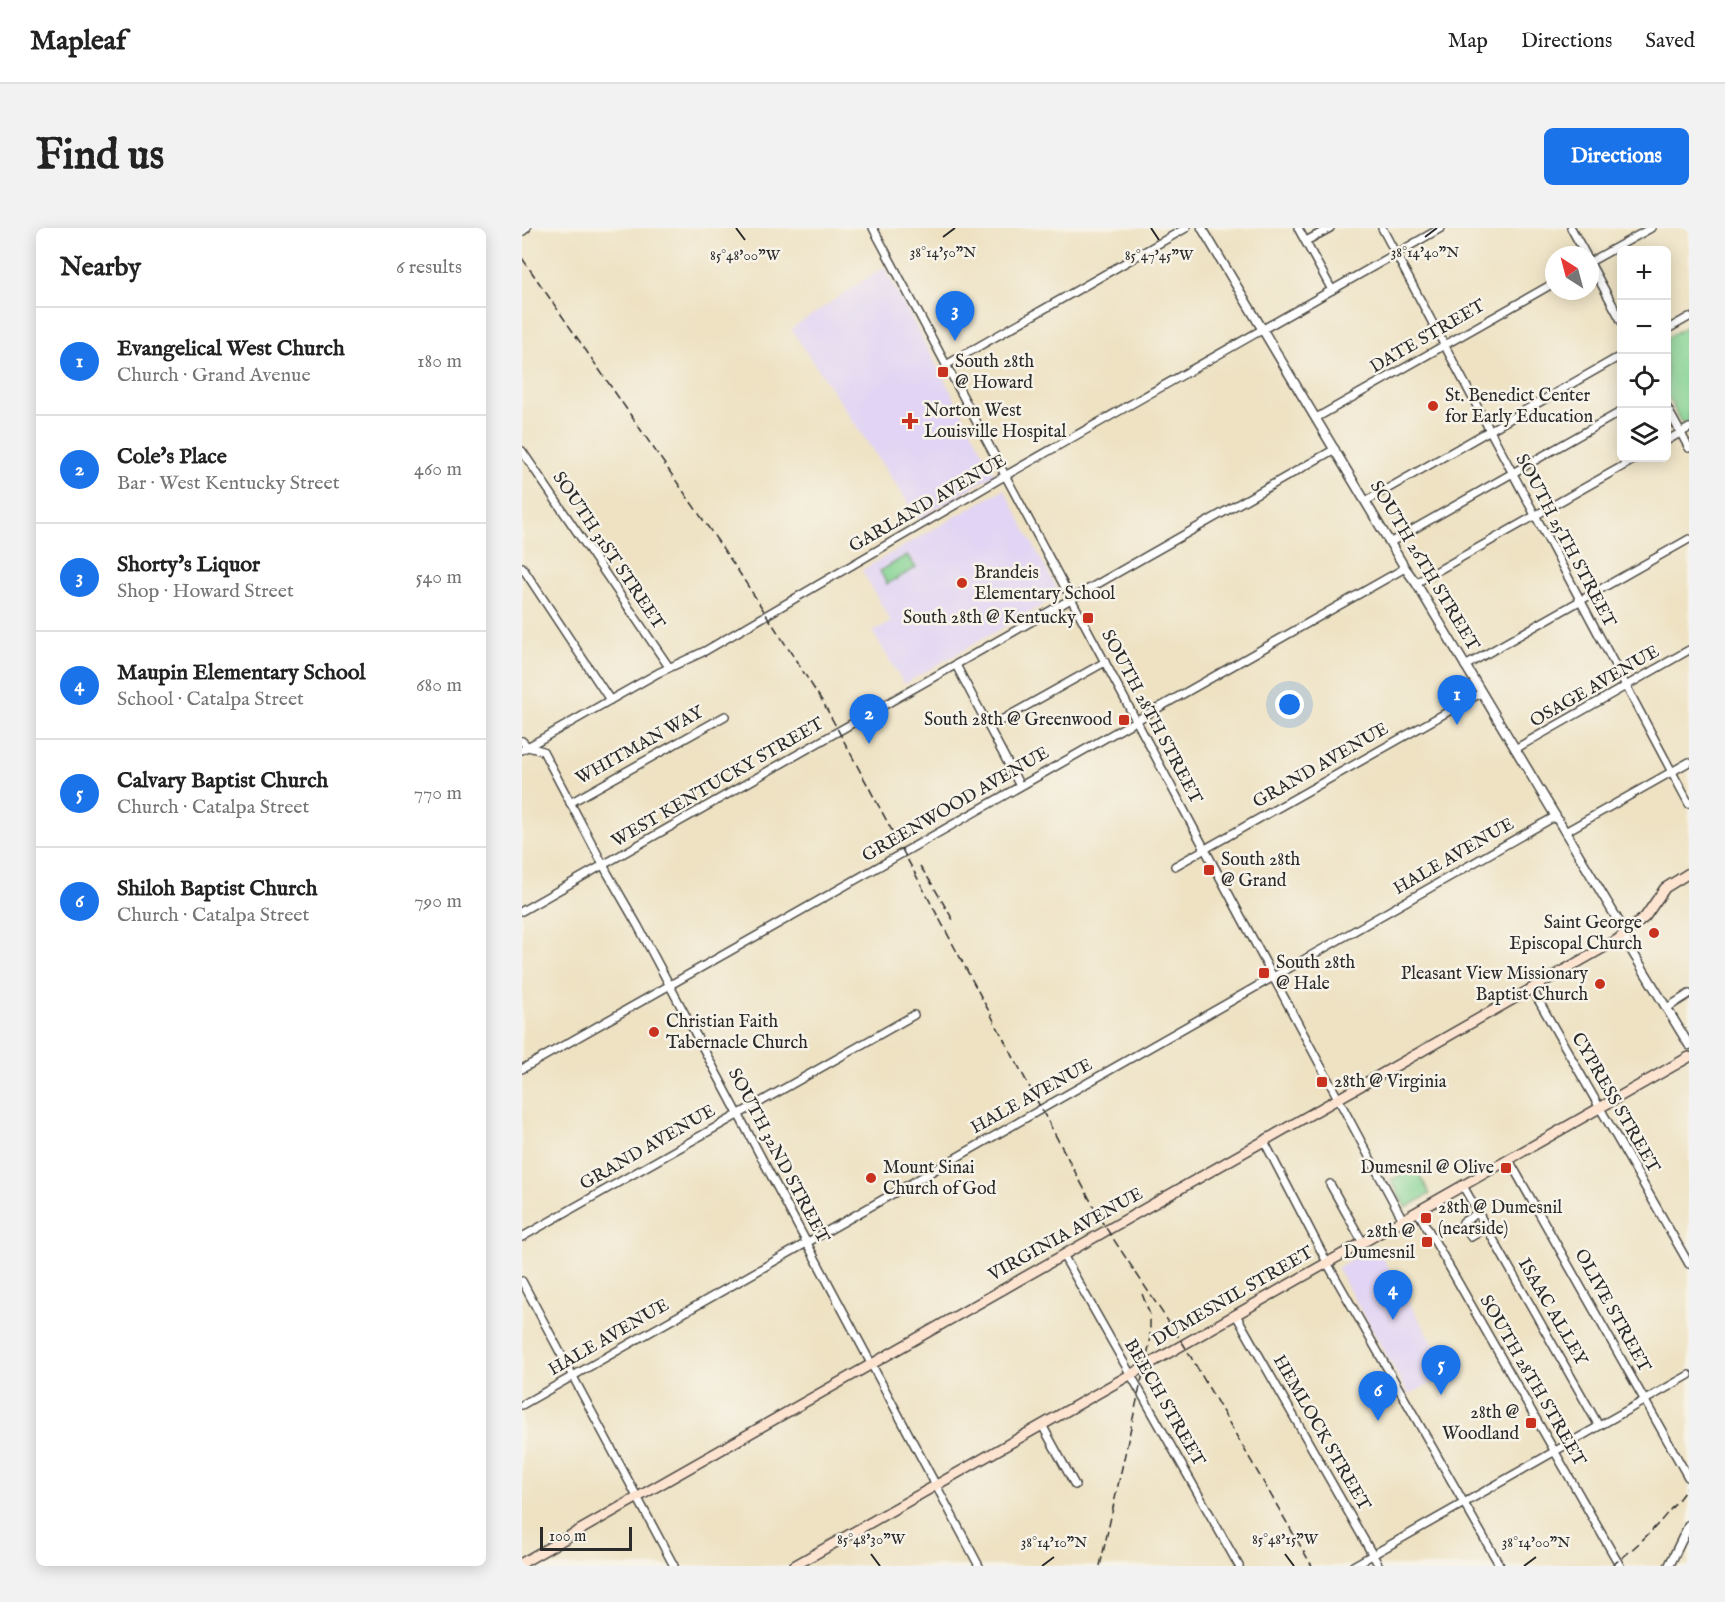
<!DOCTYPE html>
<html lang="en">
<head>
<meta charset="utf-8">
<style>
  :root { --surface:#fff; --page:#f2f2f2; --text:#222; --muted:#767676; --line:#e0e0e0; --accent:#1a73e8 }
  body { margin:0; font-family:"IM FELL English",serif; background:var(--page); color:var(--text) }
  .controls { position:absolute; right:18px; top:18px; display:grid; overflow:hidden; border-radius:9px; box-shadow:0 3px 15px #0003 }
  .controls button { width:54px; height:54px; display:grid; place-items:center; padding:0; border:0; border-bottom:2px solid var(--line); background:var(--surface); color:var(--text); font:30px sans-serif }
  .compass { position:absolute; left:1023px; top:18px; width:54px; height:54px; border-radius:50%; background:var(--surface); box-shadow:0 3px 15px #0003; rotate:324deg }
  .scale { position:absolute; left:18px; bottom:15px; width:92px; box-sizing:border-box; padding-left:6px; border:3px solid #2b2b2b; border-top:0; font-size:16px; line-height:21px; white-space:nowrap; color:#2b2b2b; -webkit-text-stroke:4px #f7f3e8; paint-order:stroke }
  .you { position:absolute; left:768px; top:477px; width:21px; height:21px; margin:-15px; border:4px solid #fff; border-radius:50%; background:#1a73e8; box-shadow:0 0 0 9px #1a73e833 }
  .badge { display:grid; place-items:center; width:39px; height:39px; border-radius:50%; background:var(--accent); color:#fff; font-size:20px; font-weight:700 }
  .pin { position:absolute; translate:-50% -50px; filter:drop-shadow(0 2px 3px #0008) }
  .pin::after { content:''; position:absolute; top:32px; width:21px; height:18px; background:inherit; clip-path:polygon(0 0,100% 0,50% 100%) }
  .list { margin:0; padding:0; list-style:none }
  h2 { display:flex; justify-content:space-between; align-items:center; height:78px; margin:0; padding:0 24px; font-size:26px }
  h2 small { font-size:20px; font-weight:400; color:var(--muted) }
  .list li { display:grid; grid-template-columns:39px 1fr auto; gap:18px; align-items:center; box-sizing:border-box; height:108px; padding:0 24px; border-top:2px solid var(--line) }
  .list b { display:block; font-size:22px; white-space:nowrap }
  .list p { margin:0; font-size:20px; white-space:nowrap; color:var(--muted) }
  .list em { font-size:20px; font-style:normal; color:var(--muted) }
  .icon { flex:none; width:33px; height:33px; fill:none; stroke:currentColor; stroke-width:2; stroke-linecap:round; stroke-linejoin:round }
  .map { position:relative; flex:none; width:1167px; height:1338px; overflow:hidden; border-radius:9px }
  header { display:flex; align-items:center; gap:36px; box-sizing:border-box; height:84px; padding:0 30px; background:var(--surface); border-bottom:2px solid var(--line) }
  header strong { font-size:28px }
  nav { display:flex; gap:33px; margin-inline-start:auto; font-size:21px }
  .intro { display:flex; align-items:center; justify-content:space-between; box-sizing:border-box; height:144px; padding:0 36px }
  h1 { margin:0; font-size:42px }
  .button { padding:15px 27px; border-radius:9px; background:var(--accent); color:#fff; font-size:21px; font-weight:700 }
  main { display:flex; gap:36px; padding:0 36px }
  aside { flex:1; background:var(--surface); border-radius:9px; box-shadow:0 3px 15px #0003 }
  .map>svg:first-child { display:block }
  .built { fill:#e1d4f4 }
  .green { fill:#82d291; stroke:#567e5e; stroke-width:1.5 }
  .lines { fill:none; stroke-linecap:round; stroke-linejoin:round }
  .minor-casing { stroke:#484642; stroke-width:10 }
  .tertiary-casing { stroke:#484642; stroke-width:11 }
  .secondary-casing { stroke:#484642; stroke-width:12 }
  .minor { stroke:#fff; stroke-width:7 }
  .tertiary { stroke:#fff; stroke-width:8 }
  .secondary { stroke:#fde4d1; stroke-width:9 }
  .rail { stroke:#2b2b2b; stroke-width:1.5; stroke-dasharray:9 4.5; stroke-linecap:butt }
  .ticks { fill:none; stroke:#2b2b2b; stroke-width:2 }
  .poi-dot { fill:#c8321e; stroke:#f7f3e8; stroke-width:2 }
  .labels { text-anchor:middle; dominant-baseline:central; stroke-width:5; stroke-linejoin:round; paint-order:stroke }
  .street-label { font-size:18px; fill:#2b2b2b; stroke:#f7f3e8 }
  .poi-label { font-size:18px; fill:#2b2b2b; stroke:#f7f3e8; text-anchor:start }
  .ticks-label { font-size:15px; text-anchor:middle; fill:#2b2b2b; stroke:#f7f3e8; stroke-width:5; stroke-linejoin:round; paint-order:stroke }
</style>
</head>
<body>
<header>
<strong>Mapleaf</strong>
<nav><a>Map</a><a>Directions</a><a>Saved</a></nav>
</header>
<div class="intro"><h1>Find us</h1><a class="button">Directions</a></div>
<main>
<aside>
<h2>Nearby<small>6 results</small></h2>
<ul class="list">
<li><span class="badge">1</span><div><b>Evangelical West Church</b><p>Church · Grand Avenue</p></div><em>180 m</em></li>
<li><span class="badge">2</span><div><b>Cole's Place</b><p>Bar · West Kentucky Street</p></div><em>460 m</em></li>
<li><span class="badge">3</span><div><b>Shorty's Liquor</b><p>Shop · Howard Street</p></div><em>540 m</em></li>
<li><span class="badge">4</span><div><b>Maupin Elementary School</b><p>School · Catalpa Street</p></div><em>680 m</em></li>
<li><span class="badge">5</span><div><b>Calvary Baptist Church</b><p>Church · Catalpa Street</p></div><em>770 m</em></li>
<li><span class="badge">6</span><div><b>Shiloh Baptist Church</b><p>Church · Catalpa Street</p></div><em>790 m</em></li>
</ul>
</aside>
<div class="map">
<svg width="1167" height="1338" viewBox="0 0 1167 1338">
  <rect width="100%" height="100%" fill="#f7f3e8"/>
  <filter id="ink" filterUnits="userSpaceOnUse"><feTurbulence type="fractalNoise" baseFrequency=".0167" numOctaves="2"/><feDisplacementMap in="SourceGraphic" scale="12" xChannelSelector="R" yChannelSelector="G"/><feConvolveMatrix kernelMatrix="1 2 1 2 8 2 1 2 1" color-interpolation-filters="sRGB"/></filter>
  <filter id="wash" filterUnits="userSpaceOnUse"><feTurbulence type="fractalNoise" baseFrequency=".008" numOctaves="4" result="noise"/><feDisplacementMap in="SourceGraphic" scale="24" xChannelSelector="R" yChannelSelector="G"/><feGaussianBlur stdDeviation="1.35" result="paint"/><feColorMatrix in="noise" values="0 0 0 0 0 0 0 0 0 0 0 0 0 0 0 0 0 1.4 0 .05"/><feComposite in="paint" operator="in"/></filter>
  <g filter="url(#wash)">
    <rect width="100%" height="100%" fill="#eee2c3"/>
    <g class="built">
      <path d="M 362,39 L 473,246 L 397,291 L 269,101 Z"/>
      <path d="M 482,261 L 538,367 L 382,456 L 351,404 L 369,394 L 340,342 Z"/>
      <path d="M 853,1017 L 928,1144 L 887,1167 L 815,1040 Z"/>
    </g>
    <g class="green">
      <path d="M 1167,97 L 1167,193 L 1163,195 L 1159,194 L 1145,167 L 1144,110 Z"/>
      <path d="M 385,327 L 394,340 L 365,356 L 358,343 Z"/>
      <path d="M 893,939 L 908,966 L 884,980 L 869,952 Z"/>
    </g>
  </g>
  <g filter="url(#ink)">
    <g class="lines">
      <defs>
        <g id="minor">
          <path d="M 351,0 L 881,992"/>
          <path d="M 776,0 L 810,62"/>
          <path d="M 860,0 L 1167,576"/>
          <path d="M 1049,0 L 1064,27"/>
          <path d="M 784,13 L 808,0"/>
          <path d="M 1068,34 L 1129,0"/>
          <path d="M 1068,35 L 1100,94"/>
          <path d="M 1144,102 L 1167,89"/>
          <path d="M 424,137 L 664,0"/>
          <path d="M 1144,178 L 1167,220"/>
          <path d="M 794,190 L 1032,55"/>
          <path d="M 1144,213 L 1167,200"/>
          <path d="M 0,223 L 147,439"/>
          <path d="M 844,273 L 1100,127"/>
          <path d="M 869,314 L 1100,183"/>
          <path d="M 0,339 L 88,472"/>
          <path d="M 894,355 L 1115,230"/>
          <path d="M 434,437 L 498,558"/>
          <path d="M 943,438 L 1167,311"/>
          <path d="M 467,499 L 583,434"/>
          <path d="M 0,513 L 6,519 L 21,523 L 86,646 L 116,698 L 457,1338"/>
          <path d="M 993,521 L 1167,422"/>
          <path d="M 0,522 L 136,445 L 183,423 L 474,253 L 919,0"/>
          <path d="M 48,575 L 203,488"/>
          <path d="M 1043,604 L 1167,534"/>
          <path d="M 653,638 L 959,465"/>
          <path d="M 0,683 L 813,221"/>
          <path d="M 1010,761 L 1167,1036"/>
          <path d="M 1145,780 L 1167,766"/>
          <path d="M 0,841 L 883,340"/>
          <path d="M 742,913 L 808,1040 L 978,1338"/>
          <path d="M 987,932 L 1166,1249"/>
          <path d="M 808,956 L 841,1015"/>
          <path d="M 941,958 L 1077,1198"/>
          <path d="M 896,984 L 1098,1338"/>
          <path d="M 956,985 L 941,994 L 949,1009 L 965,1000"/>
          <path d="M 0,1009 L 392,787"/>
          <path d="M 541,1027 L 717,1338"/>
          <path d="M 0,1053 L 152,1338"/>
          <path d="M 714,1087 L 857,1338"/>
          <path d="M 0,1177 L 1034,588"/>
          <path d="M 520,1197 L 553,1257"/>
          <path d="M 831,1338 L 1167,1147"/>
        </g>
        <g id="tertiary">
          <path d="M 680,0 L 883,340 L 894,355 L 1100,699 L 1105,715 L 1167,817"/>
          <path d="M 0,3 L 4,0"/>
          <path d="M 1147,1338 L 1167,1297"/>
        </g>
        <g id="secondary">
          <path d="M 0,1335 L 1095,712 L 1123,689 L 1143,660 L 1167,645"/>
          <path d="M 272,1338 L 1167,829"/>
        </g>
      </defs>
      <use href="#minor" class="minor-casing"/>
      <use href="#tertiary" class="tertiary-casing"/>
      <use href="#secondary" class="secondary-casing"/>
      <use href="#minor" class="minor"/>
      <use href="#tertiary" class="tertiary"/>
      <use href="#secondary" class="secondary"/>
      <g class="rail">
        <path d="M 0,30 L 213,338 L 302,476 L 580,994 L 662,1117 L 790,1338"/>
        <path d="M 398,638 L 410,656 L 431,692"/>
        <path d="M 578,1338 L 628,1114 L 628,1087 L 619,1063"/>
        <path d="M 1089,1338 C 1120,1316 1145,1288 1167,1257"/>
      </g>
    </g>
  </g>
  <path class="ticks" d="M 214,0 L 223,12M 629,0 L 637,12M 421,9 L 433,0M 903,9 L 915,0M 349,1326 L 358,1338M 763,1326 L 772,1338M 520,1338 L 532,1329M 1002,1338 L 1014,1329"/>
  <g class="poi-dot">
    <rect x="415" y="138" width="12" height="12" rx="3"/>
    <circle cx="911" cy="178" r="6"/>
    <path d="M385 184h6v6h6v6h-6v6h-6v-6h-6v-6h6z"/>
    <circle cx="440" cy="355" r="6"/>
    <rect x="560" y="384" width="12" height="12" rx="3"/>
    <rect x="596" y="486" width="12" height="12" rx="3"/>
    <rect x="681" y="636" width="12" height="12" rx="3"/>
    <circle cx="1132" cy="705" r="6"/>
    <rect x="736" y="739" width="12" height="12" rx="3"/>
    <circle cx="1078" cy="756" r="6"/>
    <circle cx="132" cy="804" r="6"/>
    <rect x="794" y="848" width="12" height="12" rx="3"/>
    <rect x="978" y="934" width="12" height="12" rx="3"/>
    <circle cx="349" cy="950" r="6"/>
    <rect x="898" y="984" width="12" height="12" rx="3"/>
    <rect x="899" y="1008" width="12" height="12" rx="3"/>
    <rect x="1003" y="1189" width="12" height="12" rx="3"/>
  </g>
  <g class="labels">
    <g class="street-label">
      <text transform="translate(906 109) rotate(-30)">DATE STREET</text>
      <text transform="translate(406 276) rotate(-30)">GARLAND AVENUE</text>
      <text transform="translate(1043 313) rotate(62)">SOUTH 25TH STREET</text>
      <text transform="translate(86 323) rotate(56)">SOUTH 31ST STREET</text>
      <text transform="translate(902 338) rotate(59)">SOUTH 26TH STREET</text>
      <text transform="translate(1073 459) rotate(-30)">OSAGE AVENUE</text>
      <text transform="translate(629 489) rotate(62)">SOUTH 28TH STREET</text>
      <text transform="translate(118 518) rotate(-29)">WHITMAN WAY</text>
      <text transform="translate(799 538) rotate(-30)">GRAND AVENUE</text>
      <text transform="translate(196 555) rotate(-30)">WEST KENTUCKY STREET</text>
      <text transform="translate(434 577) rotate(-30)">GREENWOOD AVENUE</text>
      <text transform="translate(932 629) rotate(-30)">HALE AVENUE</text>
      <text transform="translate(510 869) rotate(-29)">HALE AVENUE</text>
      <text transform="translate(1093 875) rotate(60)">CYPRESS STREET</text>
      <text transform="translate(126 920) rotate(-30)">GRAND AVENUE</text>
      <text transform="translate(256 928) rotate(62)">SOUTH 32ND STREET</text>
      <text transform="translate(544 1007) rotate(-29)">VIRGINIA AVENUE</text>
      <text transform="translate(711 1069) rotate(-30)">DUMESNIL STREET</text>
      <text transform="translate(1090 1083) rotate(61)">OLIVE STREET</text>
      <text transform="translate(1030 1084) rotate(60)">ISAAC ALLEY</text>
      <text transform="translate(87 1110) rotate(-30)">HALE AVENUE</text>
      <text transform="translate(1010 1153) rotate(60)">SOUTH 28TH STREET</text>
      <text transform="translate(642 1175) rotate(60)">BEECH STREET</text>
      <text transform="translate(799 1205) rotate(60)">HEMLOCK STREET</text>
    </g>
    <g class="poi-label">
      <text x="433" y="134">South 28th<tspan x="433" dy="21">@ Howard</tspan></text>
      <text x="923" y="168">St. Benedict Center<tspan x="923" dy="21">for Early Education</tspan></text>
      <text x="402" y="183">Norton West<tspan x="402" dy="21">Louisville Hospital</tspan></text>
      <text x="452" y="345">Brandeis<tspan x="452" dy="21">Elementary School</tspan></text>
      <text x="554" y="390" text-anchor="end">South 28th @ Kentucky</text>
      <text x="590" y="492" text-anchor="end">South 28th @ Greenwood</text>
      <text x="699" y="632">South 28th<tspan x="699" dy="21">@ Grand</tspan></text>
      <text x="1120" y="695" text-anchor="end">Saint George<tspan x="1120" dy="21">Episcopal Church</tspan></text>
      <text x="754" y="735">South 28th<tspan x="754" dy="21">@ Hale</tspan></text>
      <text x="1066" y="746" text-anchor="end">Pleasant View Missionary<tspan x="1066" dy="21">Baptist Church</tspan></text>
      <text x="144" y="794">Christian Faith<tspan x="144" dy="21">Tabernacle Church</tspan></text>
      <text x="812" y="854">28th @ Virginia</text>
      <text x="361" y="940">Mount Sinai<tspan x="361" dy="21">Church of God</tspan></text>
      <text x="972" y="940" text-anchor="end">Dumesnil @ Olive</text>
      <text x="916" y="980">28th @ Dumesnil<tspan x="916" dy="21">(nearside)</tspan></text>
      <text x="893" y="1004" text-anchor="end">28th @<tspan x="893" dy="21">Dumesnil</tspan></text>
      <text x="997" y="1185" text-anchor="end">28th @<tspan x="997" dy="21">Woodland</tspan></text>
    </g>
  </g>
  <g class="ticks-label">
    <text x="421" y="29">38°14'50"N</text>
    <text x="903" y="29">38°14'40"N</text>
    <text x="223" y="32">85°48'00"W</text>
    <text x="637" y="32">85°47'45"W</text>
    <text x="349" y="1316">85°48'30"W</text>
    <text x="763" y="1316">85°48'15"W</text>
    <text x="532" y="1319">38°14'10"N</text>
    <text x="1014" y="1319">38°14'00"N</text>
  </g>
</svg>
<div class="controls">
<button>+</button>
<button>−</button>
<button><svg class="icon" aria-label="locate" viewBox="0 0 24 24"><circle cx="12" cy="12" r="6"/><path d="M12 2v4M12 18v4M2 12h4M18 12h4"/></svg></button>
<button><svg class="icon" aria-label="layers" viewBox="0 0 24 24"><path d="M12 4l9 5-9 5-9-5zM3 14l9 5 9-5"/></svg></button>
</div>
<svg class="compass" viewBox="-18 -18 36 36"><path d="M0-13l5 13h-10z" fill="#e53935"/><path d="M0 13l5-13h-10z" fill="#767676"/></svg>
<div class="scale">100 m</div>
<div class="you"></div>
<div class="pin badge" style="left:935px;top:497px">1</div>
<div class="pin badge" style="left:347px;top:516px">2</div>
<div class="pin badge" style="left:433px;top:113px">3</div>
<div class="pin badge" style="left:871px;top:1092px">4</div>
<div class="pin badge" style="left:919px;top:1167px">5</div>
<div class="pin badge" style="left:856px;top:1193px">6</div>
</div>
</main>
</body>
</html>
